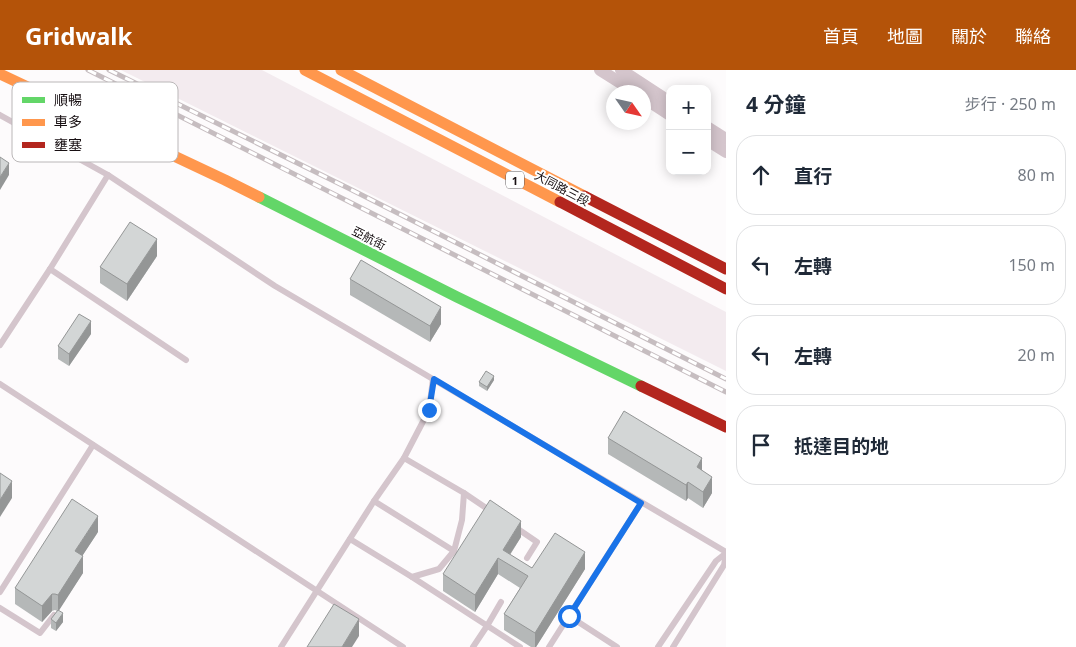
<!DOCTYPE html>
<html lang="zh-TW">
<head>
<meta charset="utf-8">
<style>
  :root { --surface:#fff; --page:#f2f2f3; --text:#1f2937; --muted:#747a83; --line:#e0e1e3; --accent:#b45309 }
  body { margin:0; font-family:"Noto Sans","Noto Sans TC",sans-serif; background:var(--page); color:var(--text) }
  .controls { position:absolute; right:15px; top:15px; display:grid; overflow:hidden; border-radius:10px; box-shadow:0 2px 12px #0003 }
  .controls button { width:45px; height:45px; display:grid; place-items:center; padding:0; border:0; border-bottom:1px solid var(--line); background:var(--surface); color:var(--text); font:25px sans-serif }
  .compass { position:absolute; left:606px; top:15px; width:45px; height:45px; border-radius:50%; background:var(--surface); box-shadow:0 2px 12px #0003; rotate:124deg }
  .stop { position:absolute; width:15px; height:15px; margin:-11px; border:4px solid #1a73e8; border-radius:50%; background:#fff }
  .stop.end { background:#1a73e8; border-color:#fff; box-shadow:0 1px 5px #0008 }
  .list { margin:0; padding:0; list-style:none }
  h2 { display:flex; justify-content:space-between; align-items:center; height:65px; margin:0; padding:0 20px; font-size:21px }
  h2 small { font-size:16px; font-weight:400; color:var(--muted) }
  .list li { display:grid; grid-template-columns:32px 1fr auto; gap:15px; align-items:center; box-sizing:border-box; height:80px; margin:0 10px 10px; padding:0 10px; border:1px solid var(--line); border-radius:20px }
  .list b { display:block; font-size:19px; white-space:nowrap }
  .list em { font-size:16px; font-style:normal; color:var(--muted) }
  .icon { flex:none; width:28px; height:28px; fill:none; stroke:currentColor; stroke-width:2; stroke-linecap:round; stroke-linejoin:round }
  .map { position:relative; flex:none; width:726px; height:577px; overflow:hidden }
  header { display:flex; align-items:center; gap:30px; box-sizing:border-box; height:70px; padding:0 25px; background:var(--accent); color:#fff }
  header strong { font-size:24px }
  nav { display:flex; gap:28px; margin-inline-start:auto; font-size:18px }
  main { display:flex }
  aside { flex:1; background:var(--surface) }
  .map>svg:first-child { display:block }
  .built { fill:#f3ebef }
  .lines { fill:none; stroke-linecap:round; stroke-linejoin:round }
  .lane { stroke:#d4c5cc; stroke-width:6 }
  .street { stroke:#d4c5cc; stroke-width:12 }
  .fast { stroke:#63d668; stroke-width:11 }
  .slow { stroke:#ff974d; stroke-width:11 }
  .jam { stroke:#b3261e; stroke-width:11 }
  .rail-casing { stroke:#c6bdc0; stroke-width:5 }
  .rail { stroke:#fff; stroke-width:3; stroke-dasharray:9; stroke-linecap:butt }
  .wall { fill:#b5b8b8 }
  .shaded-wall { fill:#949696 }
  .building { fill:#d3d6d6; stroke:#949696 }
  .route { stroke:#1a73e8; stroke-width:6 }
  .labels { text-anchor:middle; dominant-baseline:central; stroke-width:4; stroke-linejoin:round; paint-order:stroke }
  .shield { fill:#fff; stroke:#5d585a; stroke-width:1 }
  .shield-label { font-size:11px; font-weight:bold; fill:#181013 }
  .street-label { font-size:12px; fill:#181013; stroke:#fff }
  .key { fill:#fff; stroke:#bab7b8; stroke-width:1 }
  .key-label { font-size:14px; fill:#181013 }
</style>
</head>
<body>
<header>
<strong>Gridwalk</strong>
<nav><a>首頁</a><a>地圖</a><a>關於</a><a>聯絡</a></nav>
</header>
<main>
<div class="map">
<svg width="726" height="577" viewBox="0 0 726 577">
  <rect width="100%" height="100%" fill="#fdfbfc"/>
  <path class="built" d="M 121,0 L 262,0 L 726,242 L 726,301 Z"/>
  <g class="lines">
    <g class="lane">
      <path d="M 0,45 L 108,105 L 275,216 L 726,482"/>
      <path d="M 50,199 L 186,290"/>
      <path d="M 0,275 L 50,199 L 108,105"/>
      <path d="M 0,314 L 403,577"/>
      <path d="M 464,423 L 492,442"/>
      <path d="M 374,431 L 454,481"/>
      <path d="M 515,457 L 537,472 L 527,488"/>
      <path d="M 350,469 L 412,507 L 439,499 L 454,481 L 462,450 L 464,423 L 404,388"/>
      <path d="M 412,507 L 520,577"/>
      <path d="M 0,522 L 93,375"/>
      <path d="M 0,538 L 40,563 L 54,545"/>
      <path d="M 569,546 L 617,577"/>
      <path d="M 281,577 L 374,431 L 404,388 L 429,340 L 433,309"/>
      <path d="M 473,577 L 487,556 L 501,532"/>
      <path d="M 549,577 L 641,433"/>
      <path d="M 658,577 L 716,491 L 726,483"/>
      <path d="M 673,577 L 724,495 L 726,484"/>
    </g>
    <g class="street">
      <path d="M 600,0 L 635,22"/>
      <path d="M 621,0 L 670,32"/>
      <path d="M 644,28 L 670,45"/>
      <path d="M 707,57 L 726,69"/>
      <path d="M 707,70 L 726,82"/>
    </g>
    <path class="fast" d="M 259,127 L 457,227 L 641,316"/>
    <g class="slow">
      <path d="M 305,0 L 560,132"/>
      <path d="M 341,0 L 584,126"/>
      <path d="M 0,4 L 225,110 L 259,127"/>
    </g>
    <g class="jam">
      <path d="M 584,126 L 726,199"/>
      <path d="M 560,132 L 726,219"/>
      <path d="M 641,316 L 726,357"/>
    </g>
    <defs>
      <g id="rail">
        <path d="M 88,0 L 726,322"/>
        <path d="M 109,0 L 348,118 L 726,309"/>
      </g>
    </defs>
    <use href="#rail" class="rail-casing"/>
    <use href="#rail" class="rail"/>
  </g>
  <g class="wall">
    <path d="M 157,186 L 127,231 L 100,213 L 100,197 Z"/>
    <path d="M 350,209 L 441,254 L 430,272 L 350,225 Z"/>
    <path d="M 91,264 L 69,296 L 58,289 L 58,276 Z"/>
    <path d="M 494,310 L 487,321 L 479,316 L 479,312 Z"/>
    <path d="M 608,368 L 702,400 L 712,423 L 703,438 L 688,428 L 686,431 L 608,384 Z"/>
    <path d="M 98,462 L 82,486 L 83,503 L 58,541 L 63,552 L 56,561 L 51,558 L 51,549 L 57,541 L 55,540 L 52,541 L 42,552 L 15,534 L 15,518 Z"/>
    <path d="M 521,467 L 510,485 L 532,498 L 585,499 L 536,577 L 531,577 L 504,560 L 504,544 L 520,518 L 498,504 L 475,542 L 443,521 L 443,504 Z"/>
  </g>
  <g class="shaded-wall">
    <path d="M 9,93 L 9,105 L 0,120 L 0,107 Z"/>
    <path d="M 157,169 L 157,186 L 127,231 L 127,214 Z"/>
    <path d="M 441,237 L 441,254 L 430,272 L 430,256 Z"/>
    <path d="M 91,251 L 91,264 L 69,296 L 69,284 Z"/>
    <path d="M 494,306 L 494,310 L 487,321 L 487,317 Z"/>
    <path d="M 702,388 L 702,404 L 697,397 Z"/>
    <path d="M 712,407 L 712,423 L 703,438 L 703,422 Z"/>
    <path d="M 12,411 L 12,428 L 0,447 L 0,430 Z"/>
    <path d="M 688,412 L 688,428 L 686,431 L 686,415 Z"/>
    <path d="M 98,446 L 98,462 L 75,497 L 75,481 Z"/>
    <path d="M 521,451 L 521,467 L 505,492 L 503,480 Z"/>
    <path d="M 585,482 L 585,499 L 536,577 L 535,577 L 535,563 Z"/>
    <path d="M 83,486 L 83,503 L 58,542 L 58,525 Z"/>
    <path d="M 498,488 L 498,504 L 475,542 L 475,525 Z"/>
    <path d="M 52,524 L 52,541 L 42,552 L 42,536 Z"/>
    <path d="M 63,543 L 63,552 L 56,561 L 56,553 Z"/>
    <path d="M 359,549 L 359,566 L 352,577 L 342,577 Z"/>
  </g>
  <g class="building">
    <path d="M 0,87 L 9,93 L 0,107 Z"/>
    <path d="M 130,152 L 157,169 L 127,214 L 100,197 Z"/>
    <path d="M 361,190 L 441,237 L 430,256 L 350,209 Z"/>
    <path d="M 79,244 L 91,251 L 69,284 L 58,276 Z"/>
    <path d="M 486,301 L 494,306 L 487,317 L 479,312 Z"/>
    <path d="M 624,341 L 702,388 L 697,397 L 712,407 L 703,422 L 688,412 L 686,415 L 608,368 Z"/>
    <path d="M 0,403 L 12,411 L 0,430 Z"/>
    <path d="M 72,429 L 98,446 L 75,481 L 83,486 L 58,525 L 55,524 L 52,524 L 42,536 L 15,518 Z"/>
    <path d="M 490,430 L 521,451 L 503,480 L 532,498 L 555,463 L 585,482 L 535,563 L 504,544 L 528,506 L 498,488 L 475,525 L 443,504 Z"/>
    <path d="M 334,534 L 359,549 L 342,577 L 307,577 Z"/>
    <path d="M 58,540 L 63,543 L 56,553 L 51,549 Z"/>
  </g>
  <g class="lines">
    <path class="route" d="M 429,340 L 434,309 L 641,433 L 569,546"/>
  </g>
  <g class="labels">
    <rect class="shield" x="506" y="101.5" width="18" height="17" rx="4"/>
    <g class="shield-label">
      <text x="515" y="110">1</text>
    </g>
    <g class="street-label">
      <text transform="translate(562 118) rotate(28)">大同路三段</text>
      <text transform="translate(369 168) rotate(27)">亞航街</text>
    </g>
  </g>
  <rect x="12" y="12" width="166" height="80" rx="8" class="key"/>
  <rect x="22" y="27" width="23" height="6" fill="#63d668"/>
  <rect x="22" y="49" width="23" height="7" fill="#ff974d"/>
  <rect x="22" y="72" width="23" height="6" fill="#b3261e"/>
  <g class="key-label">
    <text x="54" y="35">順暢</text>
    <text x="54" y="57">車多</text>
    <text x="54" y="80">壅塞</text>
  </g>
</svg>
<div class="controls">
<button>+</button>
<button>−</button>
</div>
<svg class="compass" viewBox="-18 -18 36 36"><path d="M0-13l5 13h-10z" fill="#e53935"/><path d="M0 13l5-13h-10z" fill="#747a83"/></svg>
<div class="stop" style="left:569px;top:546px"></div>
<div class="stop end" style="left:429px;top:340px"></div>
</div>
<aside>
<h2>4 分鐘<small>步行 · 250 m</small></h2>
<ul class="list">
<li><svg class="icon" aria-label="ahead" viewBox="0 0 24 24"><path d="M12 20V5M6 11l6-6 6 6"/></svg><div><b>直行</b></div><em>80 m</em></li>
<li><svg class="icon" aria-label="left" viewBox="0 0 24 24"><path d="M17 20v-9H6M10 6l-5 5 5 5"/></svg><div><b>左轉</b></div><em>150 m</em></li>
<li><svg class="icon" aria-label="left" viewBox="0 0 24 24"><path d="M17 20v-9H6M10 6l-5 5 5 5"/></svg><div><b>左轉</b></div><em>20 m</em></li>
<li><svg class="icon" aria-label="arrive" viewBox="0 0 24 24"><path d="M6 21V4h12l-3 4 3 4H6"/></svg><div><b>抵達目的地</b></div></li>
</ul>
</aside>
</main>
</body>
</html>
